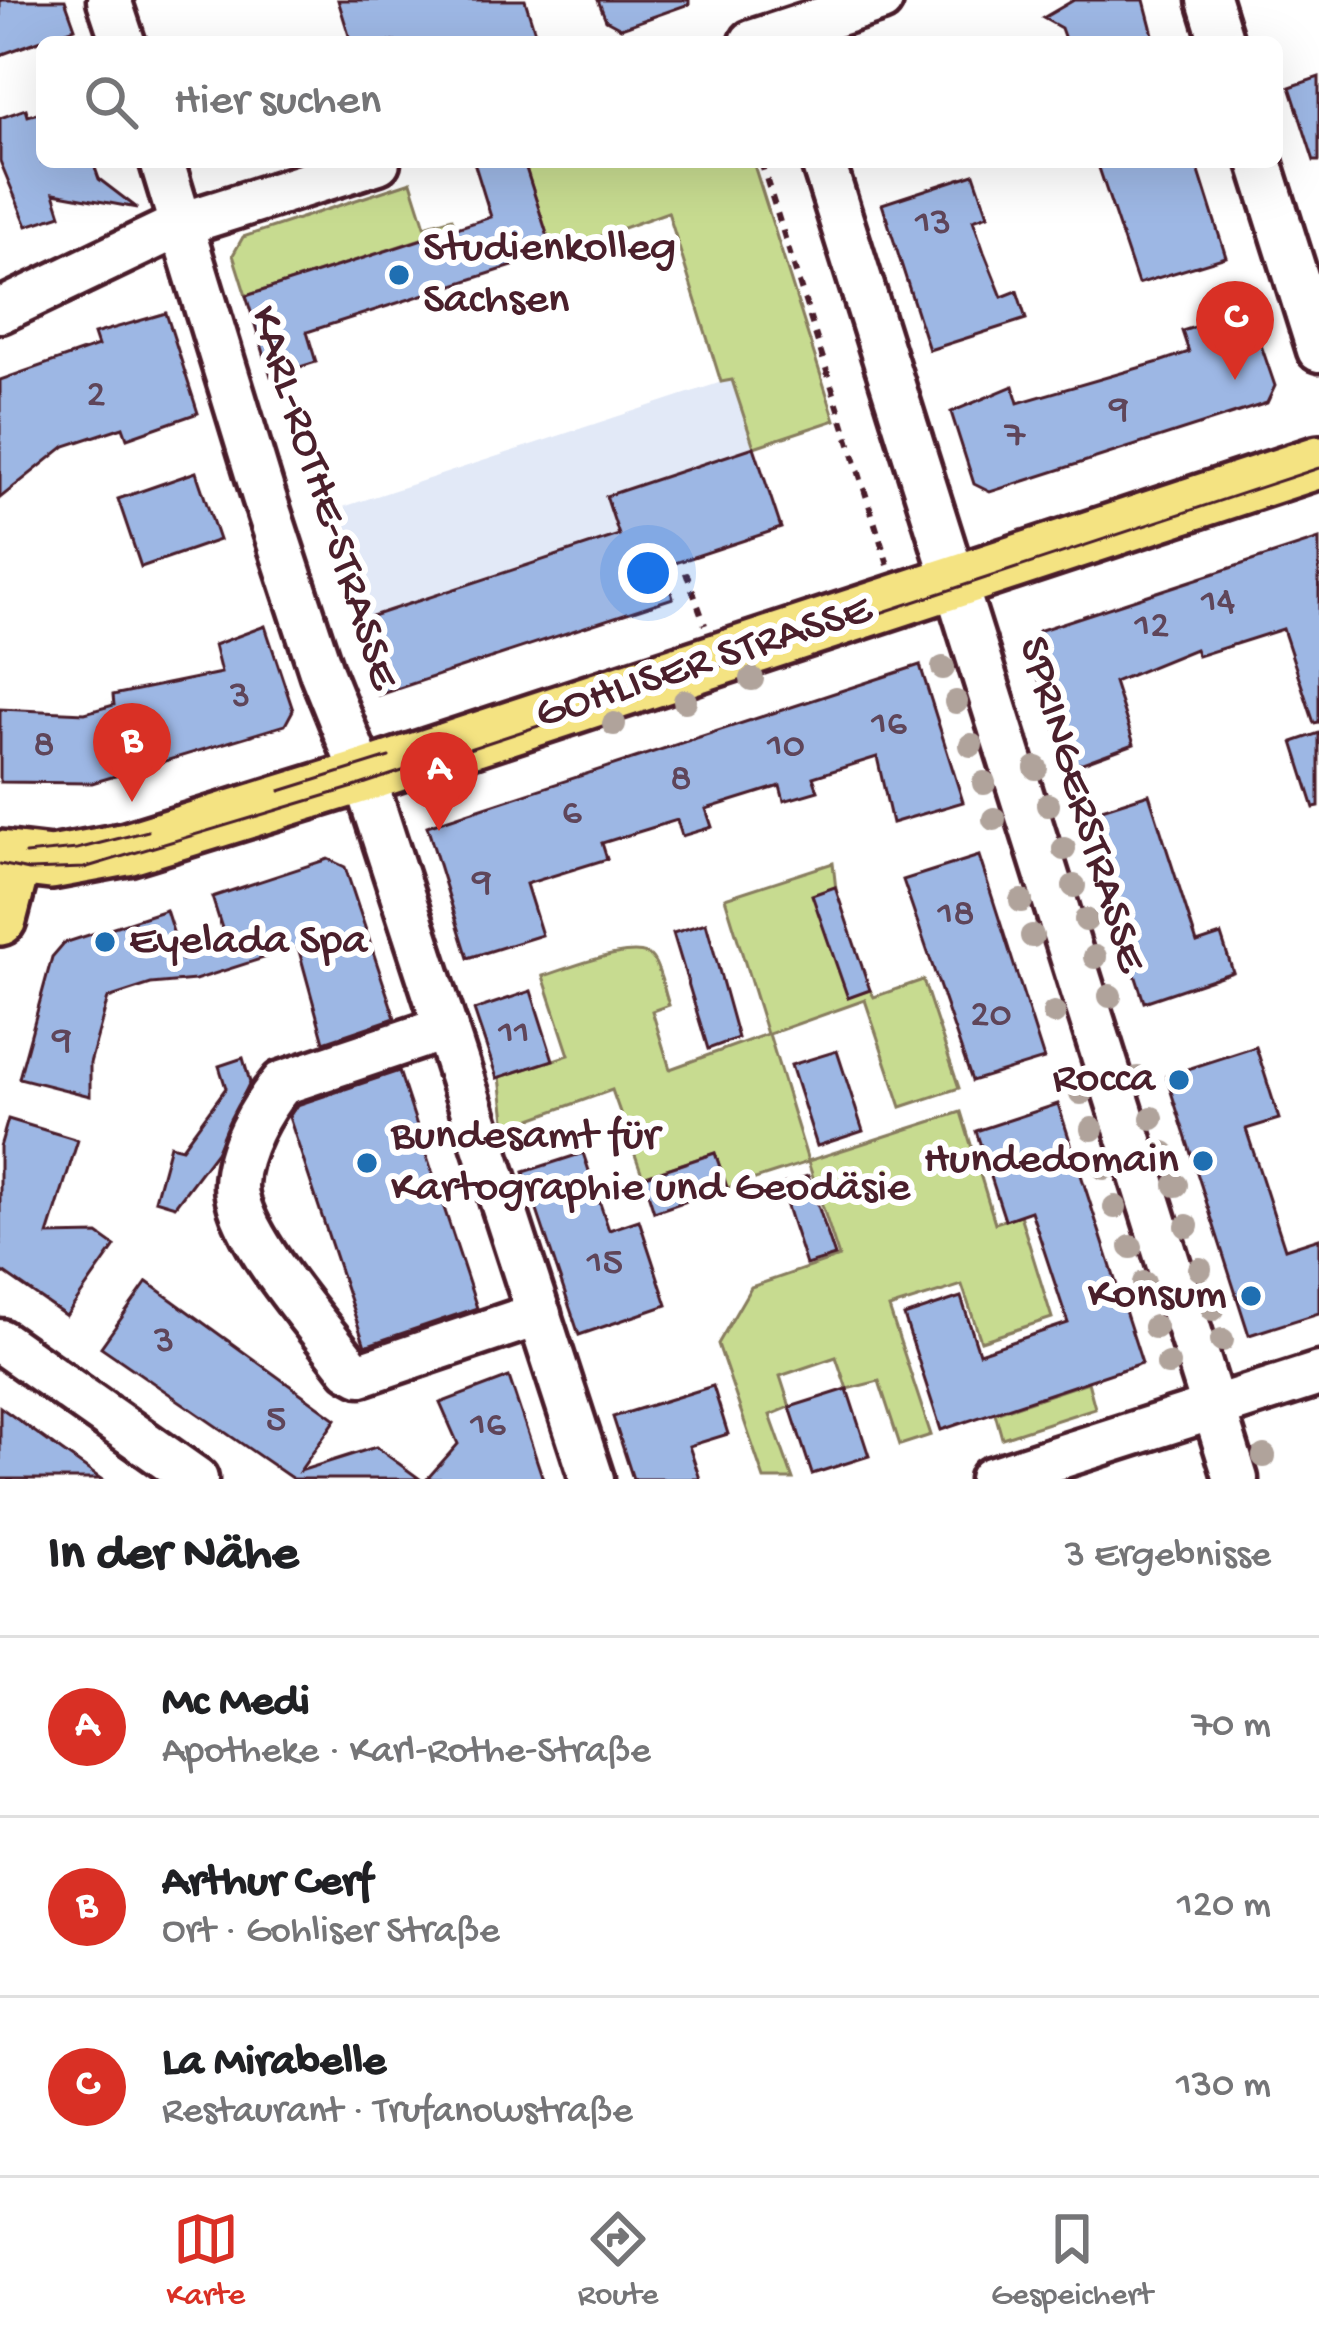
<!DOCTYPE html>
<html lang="de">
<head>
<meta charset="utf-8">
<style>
  :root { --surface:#fff; --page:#f2f2f2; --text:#202124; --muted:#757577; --line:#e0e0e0; --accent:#d93025 }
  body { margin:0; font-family:"Gochi Hand",sans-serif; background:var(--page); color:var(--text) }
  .you { position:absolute; left:648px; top:573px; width:42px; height:42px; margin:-30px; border:9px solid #fff; border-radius:50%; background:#1a73e8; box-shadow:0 0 0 18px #1a73e833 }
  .badge { display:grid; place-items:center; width:78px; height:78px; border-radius:50%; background:var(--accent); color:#fff; font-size:39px; font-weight:700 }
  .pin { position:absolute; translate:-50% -99px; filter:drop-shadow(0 3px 6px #0008) }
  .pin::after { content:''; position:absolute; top:63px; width:42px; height:36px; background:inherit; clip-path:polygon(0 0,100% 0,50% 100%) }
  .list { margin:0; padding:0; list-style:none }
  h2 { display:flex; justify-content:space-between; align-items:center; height:156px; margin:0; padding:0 48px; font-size:51px }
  h2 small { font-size:39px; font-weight:400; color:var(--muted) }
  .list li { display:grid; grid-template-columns:78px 1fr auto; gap:36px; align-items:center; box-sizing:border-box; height:180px; padding:0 48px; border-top:3px solid var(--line) }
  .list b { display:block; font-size:45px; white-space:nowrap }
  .list p { margin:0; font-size:39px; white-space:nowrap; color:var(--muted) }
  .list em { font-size:39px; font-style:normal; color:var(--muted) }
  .icon { flex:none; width:66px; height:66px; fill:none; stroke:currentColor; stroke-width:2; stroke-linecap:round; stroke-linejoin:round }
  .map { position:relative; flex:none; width:1319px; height:1479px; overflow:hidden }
  .search { position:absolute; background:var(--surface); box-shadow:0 12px 48px #0002; left:36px; right:36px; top:36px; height:132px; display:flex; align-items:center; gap:30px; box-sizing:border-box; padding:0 42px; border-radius:18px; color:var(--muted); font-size:45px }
  .sheet { height:696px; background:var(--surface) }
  nav { display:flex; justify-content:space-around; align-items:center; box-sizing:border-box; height:168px; border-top:3px solid var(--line); background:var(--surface); font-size:33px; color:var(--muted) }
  nav a { display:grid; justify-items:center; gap:6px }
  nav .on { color:var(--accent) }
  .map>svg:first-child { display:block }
  .built { fill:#e2e9f7 }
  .green { fill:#c7db90; stroke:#887d5e; stroke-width:3 }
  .building { fill:#9db7e4; stroke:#4a1f2b; stroke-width:3 }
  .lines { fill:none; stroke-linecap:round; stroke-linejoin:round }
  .minor-casing { stroke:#4a1f2b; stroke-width:51 }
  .major-casing { stroke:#4a1f2b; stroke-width:60 }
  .path { stroke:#4a1f2b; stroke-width:6; stroke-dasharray:9 9; stroke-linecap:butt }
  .minor { stroke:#fff; stroke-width:42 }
  .major { stroke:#f4e382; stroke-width:51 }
  .tram { stroke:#4a1f2b; stroke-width:3 }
  .tree { fill:#b0a39b }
  .poi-dot { fill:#1f6fb2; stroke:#fff; stroke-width:4.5 }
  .labels { text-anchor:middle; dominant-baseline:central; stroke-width:12; stroke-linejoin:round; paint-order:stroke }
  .number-label { font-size:39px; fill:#5f4559 }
  .poi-label { font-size:45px; fill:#4a1f2b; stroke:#fff; text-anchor:start }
  .street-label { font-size:45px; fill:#4a1f2b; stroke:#fff }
</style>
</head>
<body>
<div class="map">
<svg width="1319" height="1479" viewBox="0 0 1319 1479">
  <rect width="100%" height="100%" fill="#fff"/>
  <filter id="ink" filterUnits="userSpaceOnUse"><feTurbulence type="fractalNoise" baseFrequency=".00833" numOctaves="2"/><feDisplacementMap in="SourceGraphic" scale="24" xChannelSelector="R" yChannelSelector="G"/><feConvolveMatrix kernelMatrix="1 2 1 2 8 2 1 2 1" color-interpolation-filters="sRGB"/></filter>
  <g filter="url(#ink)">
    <path class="built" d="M 731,379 L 781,528 L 663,567 L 673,598 L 378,695 L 337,571 L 352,565 L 334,510 Z"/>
    <g class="green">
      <path d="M 524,162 L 753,162 L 835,420 L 754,447 L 732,380 L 721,382 L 668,212 L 553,253 Z"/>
      <path d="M 411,182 L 425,226 L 452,218 L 455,228 L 246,296 L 233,255 L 243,237 Z"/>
      <path d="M 833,863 L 848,997 L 870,990 L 874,997 L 923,980 L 959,1088 L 901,1107 L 865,1000 L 769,1034 L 808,1161 L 961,1112 L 995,1223 L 1020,1215 L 1052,1318 L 981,1341 L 962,1285 L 889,1308 L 931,1435 L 900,1445 L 879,1381 L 847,1389 L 836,1357 L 780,1376 L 790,1407 L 770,1415 L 793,1479 L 764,1479 L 718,1344 L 751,1287 L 839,1257 L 808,1162 L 727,1188 L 715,1153 L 643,1177 L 612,1090 L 506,1128 L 500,1077 L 569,1055 L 543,976 C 565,970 640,938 653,959 C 661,971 664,991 669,1005 L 652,1011 L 670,1069 L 767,1034 L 725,898 Z"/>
      <path d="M 1088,1382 L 1095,1408 L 1002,1438 L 995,1413 Z"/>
    </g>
    <g class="building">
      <path d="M 0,0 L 65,0 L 75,28 L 0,55 Z"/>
      <path d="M 338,0 L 525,0 L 538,42 L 351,42 Z"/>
      <path d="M 598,0 L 689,0 L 689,4 L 621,28 L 606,20 Z"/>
      <path d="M 1074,0 L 1144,0 L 1155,42 L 1066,42 L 1061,28 L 1043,18 Z"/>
      <path d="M 1319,77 L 1319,161 L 1314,161 L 1290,87 Z"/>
      <path d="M 26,109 L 28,116 L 42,112 L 42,162 L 93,162 L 99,179 L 137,208 L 54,193 L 61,215 L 27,226 L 0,161 L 0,118 Z"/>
      <path d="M 474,162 L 524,162 L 553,253 L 307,332 L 316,362 L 271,376 L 246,296 L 491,217 Z"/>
      <path d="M 1097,162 L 1196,162 L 1226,257 L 1138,284 Z"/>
      <path d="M 974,174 L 988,215 L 973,220 L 984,252 L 1002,297 L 1017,291 L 1026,319 L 929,350 L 882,204 Z"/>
      <path d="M 1249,310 L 1275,386 L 1267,403 L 990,492 L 974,484 L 951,412 L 1013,386 L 1018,403 L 1159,362 L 1189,352 L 1182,331 Z"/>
      <path d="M 166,313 L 198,413 L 127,438 L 123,427 L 65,446 L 0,498 L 0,380 L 98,346 L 94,334 Z"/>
      <path d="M 754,447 L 781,528 L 663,567 L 673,598 L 378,695 L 354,622 L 619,535 L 606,496 Z"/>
      <path d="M 196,472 L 219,540 L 141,567 L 118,499 Z"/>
      <path d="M 1319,539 L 1319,722 L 1314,723 L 1283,629 L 1198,656 L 1195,649 L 1114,682 L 1134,744 L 1069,768 L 1028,648 L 1038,631 Z"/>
      <path d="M 265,626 L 293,710 L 285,725 L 92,783 L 0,782 L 0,709 L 85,713 L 114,705 L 113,695 L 221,673 L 214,645 Z"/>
      <path d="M 920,665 L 963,802 L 892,823 L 877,757 L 813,777 L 818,791 L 784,801 L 780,786 L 706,809 L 712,827 L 682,836 L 677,820 L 638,832 L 602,843 L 607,859 L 526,884 L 542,935 L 468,958 L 427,826 Z"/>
      <path d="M 1319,733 L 1319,807 L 1314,808 L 1293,742 Z"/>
      <path d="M 1149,794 L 1197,943 L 1221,935 L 1233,972 L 1144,1002 L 1083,815 Z"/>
      <path d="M 979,856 L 1044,1059 L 972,1081 L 903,880 Z"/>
      <path d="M 328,859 L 345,867 L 395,1018 L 324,1042 L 298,947 L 195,980 L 151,984 L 108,998 L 90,1063 L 90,1096 L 19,1078 L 52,957 L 64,943 L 166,910 L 182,960 L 227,944 L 212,897 Z"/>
      <path d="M 835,887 L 870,990 L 848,998 L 812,895 Z"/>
      <path d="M 706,923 L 738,1038 L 708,1049 L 673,933 Z"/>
      <path d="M 531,991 L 553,1060 L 497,1078 L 474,1010 Z"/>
      <path d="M 1256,1047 L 1279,1119 L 1246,1129 L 1285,1249 L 1319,1238 L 1319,1313 L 1249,1335 L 1166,1076 Z"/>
      <path d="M 837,1051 L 863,1131 L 817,1146 L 791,1065 Z"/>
      <path d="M 243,1058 L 250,1082 L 216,1152 L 175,1206 L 155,1200 L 170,1145 L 182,1148 L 226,1088 L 219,1066 Z"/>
      <path d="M 399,1071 L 477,1308 L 365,1346 L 289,1117 L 297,1105 Z"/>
      <path d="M 1058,1104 L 1142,1363 L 941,1430 L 904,1316 L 961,1297 L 979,1353 L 1068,1323 L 1031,1211 L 1005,1220 L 976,1131 Z"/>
      <path d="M 8,1119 L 78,1140 L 48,1235 L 98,1234 L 115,1246 L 66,1316 L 0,1270 L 0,1147 Z"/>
      <path d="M 583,1153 L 609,1230 L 639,1220 L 667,1305 L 579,1335 L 524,1172 Z"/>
      <path d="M 715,1153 L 727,1187 L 654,1212 L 643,1177 Z"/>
      <path d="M 808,1176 L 835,1256 L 806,1265 L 780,1185 Z"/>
      <path d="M 147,1282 L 336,1419 L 300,1471 L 376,1447 L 420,1479 L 293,1479 L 101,1347 Z"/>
      <path d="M 509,1377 L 543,1479 L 427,1479 L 458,1444 L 440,1403 Z"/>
      <path d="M 713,1386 L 728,1434 L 689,1446 L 700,1479 L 633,1479 L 613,1417 Z"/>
      <path d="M 847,1389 L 869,1456 L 812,1474 L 790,1407 Z"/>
      <path d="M 0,1407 L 101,1479 L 0,1479 Z"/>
    </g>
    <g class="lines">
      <defs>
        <g id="minor">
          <path d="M 109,0 L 123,42"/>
          <path d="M 1209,0 L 1222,42"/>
          <path d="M 752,42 L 881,0"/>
          <path d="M 162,162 L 264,497 L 322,674 L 366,783 L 592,1479"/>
          <path d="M 823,162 L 1236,1479"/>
          <path d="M 1260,162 L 1319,350"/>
          <path d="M 0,311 L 182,224 L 378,162"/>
          <path d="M 446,1028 L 282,1083 C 260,1109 237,1150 236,1185 C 235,1234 321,1328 350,1368 L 361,1374 L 539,1314"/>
          <path d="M 0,1341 L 196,1479"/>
          <path d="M 991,1479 L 1319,1374"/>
        </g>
        <g id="major">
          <path d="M 0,857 L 51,863 L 127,849 L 364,776 L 1319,462"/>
          <path d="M 0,919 L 15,861"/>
        </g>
      </defs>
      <use href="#minor" class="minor-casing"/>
      <use href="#major" class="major-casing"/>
      <g class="path">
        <path d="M 761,162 L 888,565"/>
        <path d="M 667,582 L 687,575 L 705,625"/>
      </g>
      <use href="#minor" class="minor"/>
      <use href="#major" class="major"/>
      <g class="tram">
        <path d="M 280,791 L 389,757"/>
        <path d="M 25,854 L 77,849 L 148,831"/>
        <path d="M 0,864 L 29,870 L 84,868 L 354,787 L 1319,468"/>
      </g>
    </g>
    <g class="tree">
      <circle cx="943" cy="668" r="12"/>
      <circle cx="752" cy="679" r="12"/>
      <circle cx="685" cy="701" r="12"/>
      <circle cx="956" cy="702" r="12"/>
      <circle cx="614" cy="724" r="12"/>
      <circle cx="971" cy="745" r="12"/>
      <circle cx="1036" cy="768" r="12"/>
      <circle cx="984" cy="783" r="12"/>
      <circle cx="1048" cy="805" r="12"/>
      <circle cx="994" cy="819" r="12"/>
      <circle cx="1064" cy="849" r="12"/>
      <circle cx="1074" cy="886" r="12"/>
      <circle cx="1021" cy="901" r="12"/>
      <circle cx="1086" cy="920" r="12"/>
      <circle cx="1032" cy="936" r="12"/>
      <circle cx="1095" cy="957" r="12"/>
      <circle cx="1110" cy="996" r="12"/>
      <circle cx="1054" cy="1013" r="12"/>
      <circle cx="1138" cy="1078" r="12"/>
      <circle cx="1081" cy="1093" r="12"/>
      <circle cx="1152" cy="1118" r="12"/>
      <circle cx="1092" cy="1129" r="12"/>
      <circle cx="1164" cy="1153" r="12"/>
      <circle cx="1104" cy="1168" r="12"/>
      <circle cx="1176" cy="1185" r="12"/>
      <circle cx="1115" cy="1207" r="12"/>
      <circle cx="1187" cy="1226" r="12"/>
      <circle cx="1131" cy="1247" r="12"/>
      <circle cx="1200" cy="1269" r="12"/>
      <circle cx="1144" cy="1283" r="12"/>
      <circle cx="1213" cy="1309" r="12"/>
      <circle cx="1155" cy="1327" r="12"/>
      <circle cx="1222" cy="1340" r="12"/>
      <circle cx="1168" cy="1364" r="12"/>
      <circle cx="1264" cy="1456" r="12"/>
    </g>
  </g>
  <g class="poi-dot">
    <circle cx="399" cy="275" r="12"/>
    <circle cx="105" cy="942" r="12"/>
    <circle cx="1179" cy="1080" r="12"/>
    <circle cx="1203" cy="1161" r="12"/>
    <circle cx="367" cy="1163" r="12"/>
    <circle cx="1251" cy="1296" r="12"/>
  </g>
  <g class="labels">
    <g class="number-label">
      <text x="933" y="225">13</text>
      <text x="96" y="397">2</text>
      <text x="1119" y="411">9</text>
      <text x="1015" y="437">7</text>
      <text x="1218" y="604">14</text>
      <text x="1152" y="628">12</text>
      <text x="240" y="698">3</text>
      <text x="889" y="726">16</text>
      <text x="44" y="747">8</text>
      <text x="786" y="748">10</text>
      <text x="681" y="781">8</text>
      <text x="572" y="815">6</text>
      <text x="482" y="884">9</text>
      <text x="956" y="916">18</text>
      <text x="991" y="1017">20</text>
      <text x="514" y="1035">11</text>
      <text x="62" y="1042">9</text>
      <text x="605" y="1265">15</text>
      <text x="164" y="1343">3</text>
      <text x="276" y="1422">5</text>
      <text x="488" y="1427">16</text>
    </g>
    <g class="poi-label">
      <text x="423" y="249">Studienkolleg<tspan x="423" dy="52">Sachsen</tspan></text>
      <text x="129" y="942">Eyelada Spa</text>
      <text x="1155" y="1080" text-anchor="end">Rocca</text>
      <text x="391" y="1137">Bundesamt für<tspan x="391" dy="52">Kartographie und Geodäsie</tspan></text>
      <text x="1179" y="1161" text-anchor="end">Hundedomain</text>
      <text x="1227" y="1296" text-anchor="end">Konsum</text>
    </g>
    <g class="street-label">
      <text transform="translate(322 498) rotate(72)">KARL-ROTHE-STRASSE</text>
      <text transform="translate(704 664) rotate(-18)">GOHLISER STRASSE</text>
      <text transform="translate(1080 805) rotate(73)">SPRINGERSTRASSE</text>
    </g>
  </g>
</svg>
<div class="you"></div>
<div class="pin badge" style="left:439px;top:831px">A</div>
<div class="pin badge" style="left:132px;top:802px">B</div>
<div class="pin badge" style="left:1235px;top:380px">C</div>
<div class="search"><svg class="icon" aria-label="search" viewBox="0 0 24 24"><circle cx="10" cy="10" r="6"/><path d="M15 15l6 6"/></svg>Hier suchen</div>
</div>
<section class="sheet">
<h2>In der Nähe<small>3 Ergebnisse</small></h2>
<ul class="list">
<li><span class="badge">A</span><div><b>Mc Medi</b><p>Apotheke · Karl-Rothe-Straße</p></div><em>70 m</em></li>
<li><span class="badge">B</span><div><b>Arthur Cerf</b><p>Ort · Gohliser Straße</p></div><em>120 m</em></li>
<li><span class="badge">C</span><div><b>La Mirabelle</b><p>Restaurant · Trufanowstraße</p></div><em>130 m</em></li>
</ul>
</section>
<nav>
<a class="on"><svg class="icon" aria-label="map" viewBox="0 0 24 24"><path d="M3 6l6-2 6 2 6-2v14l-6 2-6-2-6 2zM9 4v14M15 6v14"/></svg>Karte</a>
<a><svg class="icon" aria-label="directions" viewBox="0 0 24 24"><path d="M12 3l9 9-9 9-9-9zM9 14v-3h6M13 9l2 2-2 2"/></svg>Route</a>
<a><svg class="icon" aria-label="saved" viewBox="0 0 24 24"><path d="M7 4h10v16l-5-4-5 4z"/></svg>Gespeichert</a>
</nav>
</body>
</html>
